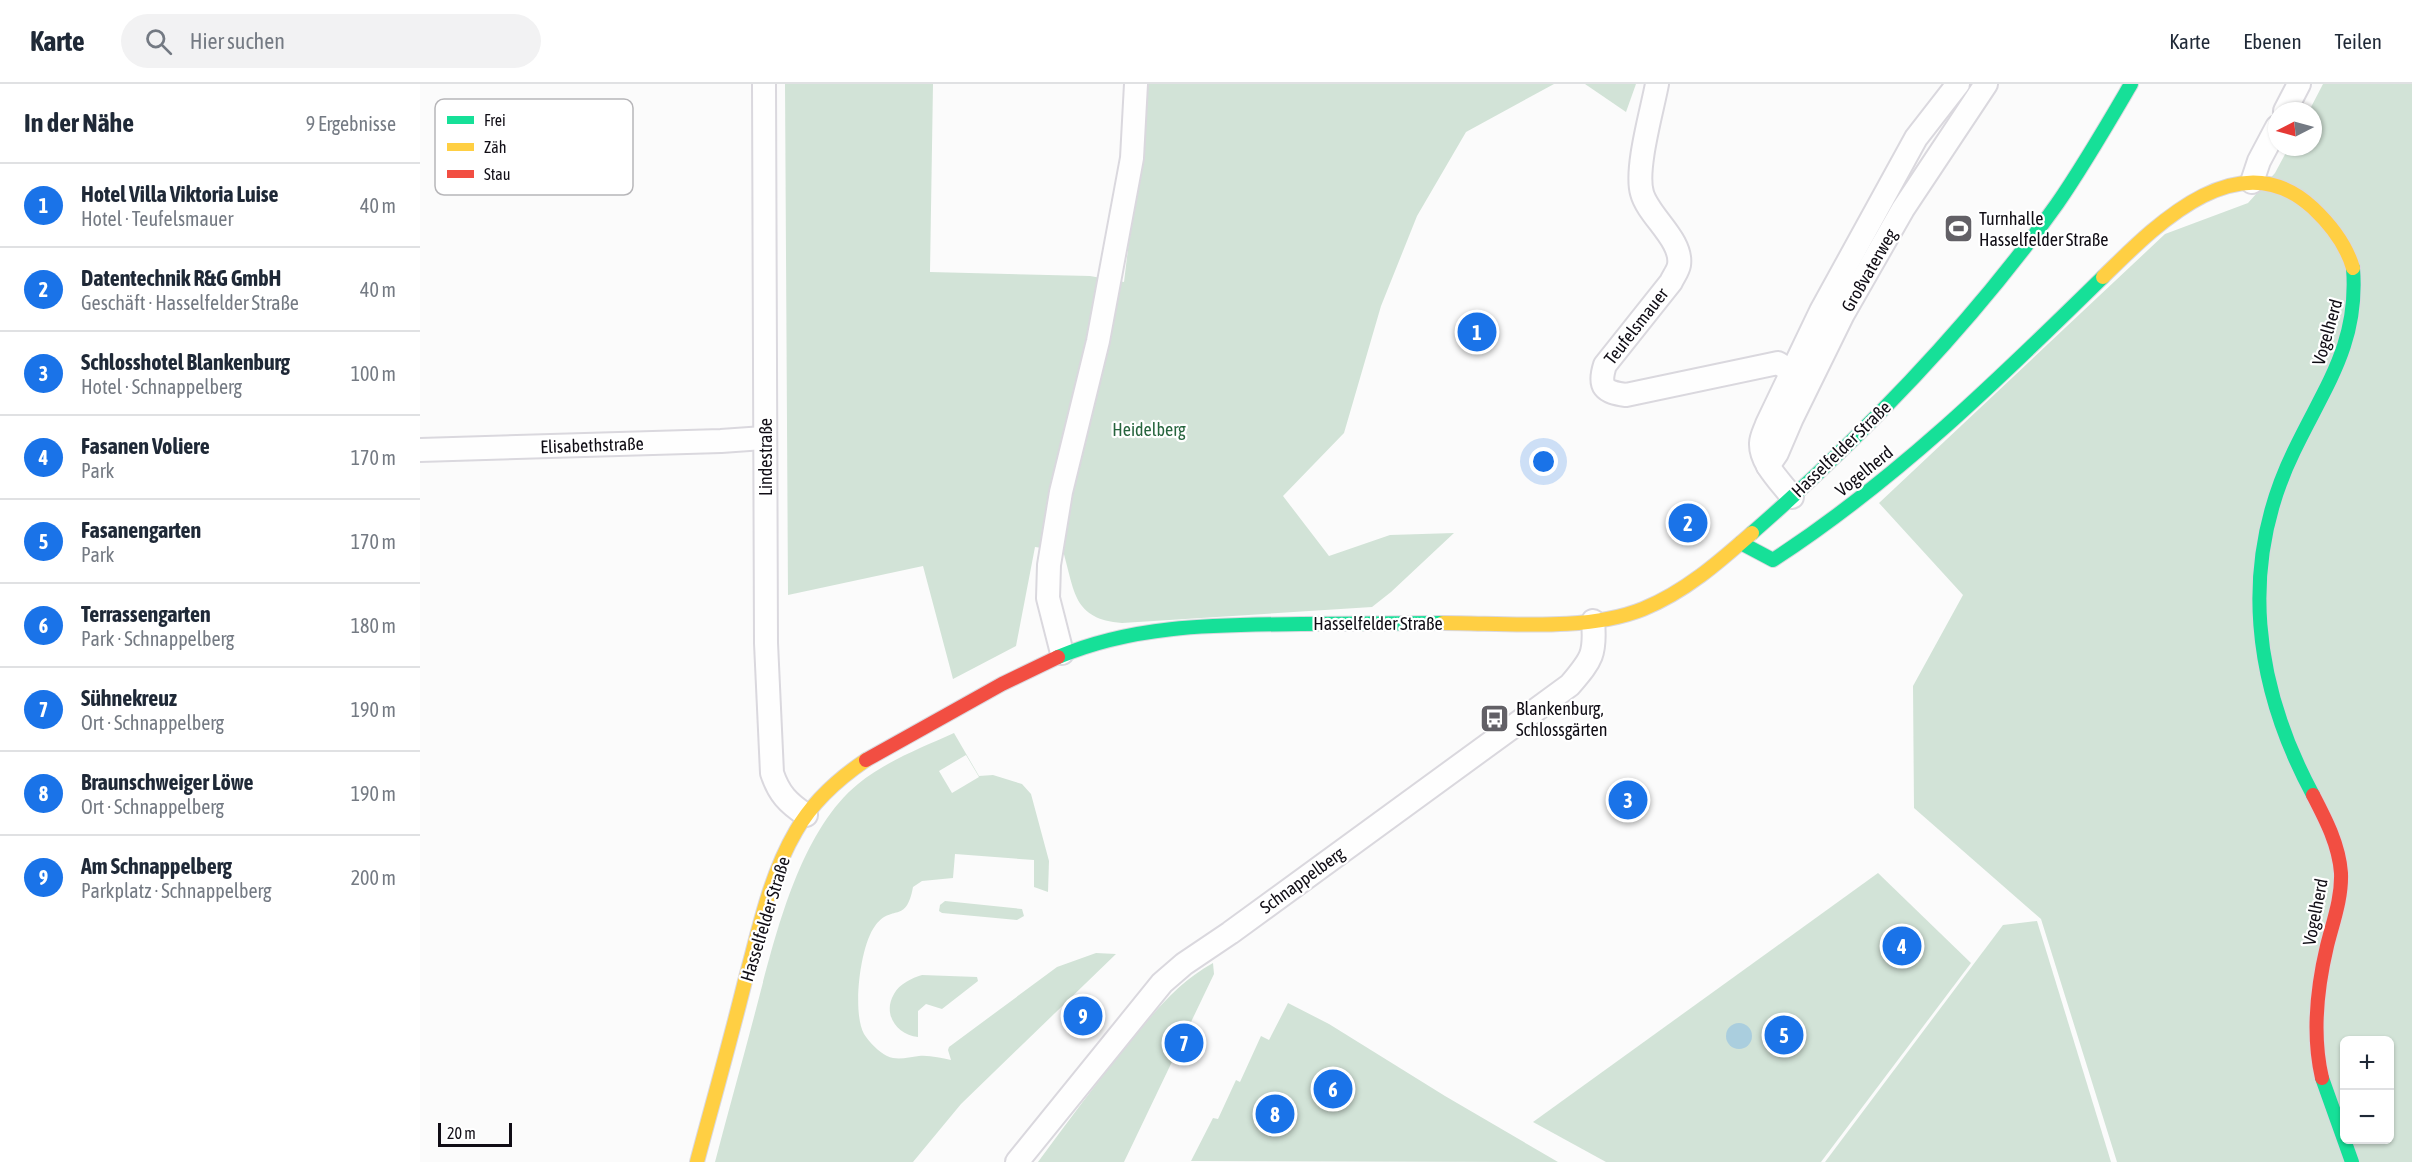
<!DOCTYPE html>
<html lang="de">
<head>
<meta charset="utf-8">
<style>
  :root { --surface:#fff; --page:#f2f2f3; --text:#1f2937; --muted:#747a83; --line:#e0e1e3; --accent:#1a73e8 }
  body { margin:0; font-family:"Asap Condensed",sans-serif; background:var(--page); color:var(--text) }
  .controls { position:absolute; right:18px; bottom:18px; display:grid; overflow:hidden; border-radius:9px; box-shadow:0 2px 4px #0004 }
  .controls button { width:54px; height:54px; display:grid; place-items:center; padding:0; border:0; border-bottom:2px solid var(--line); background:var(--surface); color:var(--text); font:30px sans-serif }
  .compass { position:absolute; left:1848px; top:18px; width:54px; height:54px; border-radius:50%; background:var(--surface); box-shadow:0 2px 4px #0004; rotate:264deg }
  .scale { position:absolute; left:18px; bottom:15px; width:74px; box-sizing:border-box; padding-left:6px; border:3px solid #100d15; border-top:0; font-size:16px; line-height:21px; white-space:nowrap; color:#100d15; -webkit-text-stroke:4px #fff; paint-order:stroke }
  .you { position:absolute; left:1124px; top:378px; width:21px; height:21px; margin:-15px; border:4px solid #fff; border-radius:50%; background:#1a73e8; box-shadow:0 0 0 9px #1a73e833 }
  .badge { display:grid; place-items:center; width:39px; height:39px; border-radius:50%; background:var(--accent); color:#fff; font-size:20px; font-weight:700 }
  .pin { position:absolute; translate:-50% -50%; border:3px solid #fff; box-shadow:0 2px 6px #0006 }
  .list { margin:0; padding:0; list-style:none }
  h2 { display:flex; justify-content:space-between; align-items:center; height:78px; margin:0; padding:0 24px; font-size:26px }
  h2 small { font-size:20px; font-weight:400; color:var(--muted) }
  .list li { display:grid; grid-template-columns:39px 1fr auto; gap:18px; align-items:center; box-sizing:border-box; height:84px; padding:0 24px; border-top:2px solid var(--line) }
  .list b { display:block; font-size:22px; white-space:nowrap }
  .list p { margin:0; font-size:20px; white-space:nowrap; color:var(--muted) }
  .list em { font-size:20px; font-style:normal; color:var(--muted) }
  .icon { flex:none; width:33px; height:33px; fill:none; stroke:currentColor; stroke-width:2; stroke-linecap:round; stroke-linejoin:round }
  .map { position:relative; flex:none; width:1992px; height:1078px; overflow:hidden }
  header { display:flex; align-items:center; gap:36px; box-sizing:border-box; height:84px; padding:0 30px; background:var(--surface); border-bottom:2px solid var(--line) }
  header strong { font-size:28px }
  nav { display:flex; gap:33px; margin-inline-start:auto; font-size:21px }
  .search { width:420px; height:54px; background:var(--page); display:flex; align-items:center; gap:15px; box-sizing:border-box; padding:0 21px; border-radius:33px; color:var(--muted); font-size:22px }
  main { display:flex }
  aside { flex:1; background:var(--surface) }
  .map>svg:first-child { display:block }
  .green { fill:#d2e3d7; fill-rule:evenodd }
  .water { fill:#aacede }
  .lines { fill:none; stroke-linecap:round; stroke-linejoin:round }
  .street-casing { stroke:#dad8de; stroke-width:26 }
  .fast-casing { stroke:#dad8de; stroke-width:16 }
  .slow-casing { stroke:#dad8de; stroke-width:16 }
  .jam-casing { stroke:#dad8de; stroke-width:16 }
  .street { stroke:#fefefe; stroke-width:22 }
  .fast { stroke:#16e098; stroke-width:14 }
  .slow { stroke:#ffcf43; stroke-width:14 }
  .jam { stroke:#f24e42; stroke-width:14 }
  .labels { text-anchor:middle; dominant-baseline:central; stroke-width:4.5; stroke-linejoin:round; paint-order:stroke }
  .poi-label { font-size:18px; fill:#100d15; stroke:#fff; text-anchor:start }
  .street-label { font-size:18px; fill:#100d15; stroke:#fff }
  .park-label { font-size:18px; fill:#26643d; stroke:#fff }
  .key { fill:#fff; stroke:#b7b6b9; stroke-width:1.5 }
  .key-label { font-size:16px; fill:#100d15 }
</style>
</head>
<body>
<header>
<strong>Karte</strong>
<div class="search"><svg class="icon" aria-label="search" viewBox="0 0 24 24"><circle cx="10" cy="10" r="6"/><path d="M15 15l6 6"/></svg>Hier suchen</div>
<nav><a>Karte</a><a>Ebenen</a><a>Teilen</a></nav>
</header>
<main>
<aside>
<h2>In der Nähe<small>9 Ergebnisse</small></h2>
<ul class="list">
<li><span class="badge">1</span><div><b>Hotel Villa Viktoria Luise</b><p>Hotel · Teufelsmauer</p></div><em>40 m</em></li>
<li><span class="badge">2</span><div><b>Datentechnik R&amp;G GmbH</b><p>Geschäft · Hasselfelder Straße</p></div><em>40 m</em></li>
<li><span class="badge">3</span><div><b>Schlosshotel Blankenburg</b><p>Hotel · Schnappelberg</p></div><em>100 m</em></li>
<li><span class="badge">4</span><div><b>Fasanen Voliere</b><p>Park</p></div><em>170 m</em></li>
<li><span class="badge">5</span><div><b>Fasanengarten</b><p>Park</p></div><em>170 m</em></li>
<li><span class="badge">6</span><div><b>Terrassengarten</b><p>Park · Schnappelberg</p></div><em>180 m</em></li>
<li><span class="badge">7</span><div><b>Sühnekreuz</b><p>Ort · Schnappelberg</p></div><em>190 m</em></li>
<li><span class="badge">8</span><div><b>Braunschweiger Löwe</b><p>Ort · Schnappelberg</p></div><em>190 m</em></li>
<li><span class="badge">9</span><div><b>Am Schnappelberg</b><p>Parkplatz · Schnappelberg</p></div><em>200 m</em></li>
</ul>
</aside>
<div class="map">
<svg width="1992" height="1078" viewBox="0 0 1992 1078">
  <rect width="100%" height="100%" fill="#fbfbfb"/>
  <g class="green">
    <path d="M 365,0 L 513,0 L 510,188 L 670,192 L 704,198 L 728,0 L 1134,0 L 1046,48 L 997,132 L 961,222 L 924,349 L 863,412 L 909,472 L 970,451 L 1034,449 L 971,508 L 952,523 L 702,539 C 653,535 655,508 643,467 L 615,463 L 596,562 L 533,595 L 503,482 L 368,511 Z"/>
    <path d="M 1165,0 L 1216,0 L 1206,28 Z"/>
    <path d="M 1903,0 L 1992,0 L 1992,1078 L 1697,1078 L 1621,835 L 1494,724 L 1493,602 L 1543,511 L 1459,419 L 1745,150 L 1828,119 L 1855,89 L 1869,63 L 1893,63 L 1893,27 L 1889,27 ZM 1924,956 L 1970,956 L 1970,1056 L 1924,1056 Z"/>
    <path d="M 534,649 L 559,692 L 573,691 L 602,700 L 611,710 L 629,777 L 628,808 L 614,803 L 614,776 L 535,770 L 533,794 L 502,797 L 493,803 C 486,841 472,819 455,842 C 440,862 432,928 444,950 C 449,958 459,968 467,972 C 478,977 488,973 499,972 C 509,971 521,974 531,976 L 528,966 L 529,963 L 637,883 L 676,869 L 696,870 L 541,1020 L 493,1078 L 295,1078 C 308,1028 322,979 335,929 C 354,857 378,749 438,700 C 466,677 501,664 534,649 ZM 546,671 L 559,693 L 532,709 L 519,687 Z"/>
    <path d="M 1458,789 L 1551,879 L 1401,1078 L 1186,1078 L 1113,1038 Z"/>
    <path d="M 525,817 L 602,825 L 604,832 L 597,836 L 522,829 L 519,827 L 520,821 Z"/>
    <path d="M 1617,837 L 1691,1078 L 1405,1078 L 1583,841 Z"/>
    <path d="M 793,879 L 794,890 L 704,1078 L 618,1078 C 649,1036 680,994 713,954 C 737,925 760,897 793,879 Z"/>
    <path d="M 502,891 L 557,893 L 558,897 L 522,925 L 506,920 L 498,927 L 498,953 C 477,951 462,930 474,910 C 479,900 492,894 502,891 Z"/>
    <path d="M 868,919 L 909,940 L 1025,1012 L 1138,1078 L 771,1077 L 793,1034 L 798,1035 L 816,996 L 820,998 L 841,952 L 849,956 Z"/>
  </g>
  <circle class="water" cx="1319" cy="952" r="13"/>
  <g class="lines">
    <defs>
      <g id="street">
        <path d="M 344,0 L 346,559 L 352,689 C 359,710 368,719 386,731"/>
        <path d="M 1237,0 C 1232,27 1215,85 1222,109 C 1228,132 1263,156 1259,181 C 1258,187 1253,193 1251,198 L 1185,281 C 1178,303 1184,308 1206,311 L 1358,279 L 1371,287"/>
        <path d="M 1865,27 L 1879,0"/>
        <path d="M 1832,98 L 1839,77 L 1857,43"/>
        <path d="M 0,366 L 301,357 L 344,354"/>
        <path d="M 1348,382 L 1357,369 L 1372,334 L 1423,230 L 1483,125 L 1566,0"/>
        <path d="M 1372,413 C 1361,398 1340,379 1341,359 C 1341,353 1345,346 1347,340 L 1401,227 L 1496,54 L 1538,0"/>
        <path d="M 642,569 L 628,514 L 629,481 L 641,408 L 678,257 L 712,74 L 716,0"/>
        <path d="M 597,1078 L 742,899 L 764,880 L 810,849 L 1150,601 C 1171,576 1176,571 1173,537"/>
      </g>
      <g id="fast">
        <path d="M 1332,449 C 1445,350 1550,242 1637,120 C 1664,81 1687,41 1711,0"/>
        <path d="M 1321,459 L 1353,476 C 1476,396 1579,295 1683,193"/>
        <path d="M 638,573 C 716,540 797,541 881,540 C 928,540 976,539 1023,539"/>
        <path d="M 1893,711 C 1834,601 1818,482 1874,367 C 1905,302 1939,260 1933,184"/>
        <path d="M 1902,994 L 1932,1078"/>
      </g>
      <g id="slow">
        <path d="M 1683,193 C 1735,142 1819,55 1893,124 C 1911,141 1926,160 1933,184"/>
        <path d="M 1023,539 C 1085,539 1166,548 1223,525 C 1265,508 1299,478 1332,449"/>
        <path d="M 277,1078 C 293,1018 310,958 325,897 C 339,846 349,793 376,747 C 393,717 418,695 446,676"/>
      </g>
      <g id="jam">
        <path d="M 446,676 L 582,600 L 638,573"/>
        <path d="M 1893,711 C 1906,736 1919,761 1921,789 C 1922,814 1913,838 1907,862 C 1897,904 1892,951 1902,994"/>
      </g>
    </defs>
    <use href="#street" class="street-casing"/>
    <use href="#fast" class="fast-casing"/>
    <use href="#slow" class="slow-casing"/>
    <use href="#jam" class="jam-casing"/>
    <use href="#street" class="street"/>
    <use href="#fast" class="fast"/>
    <use href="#slow" class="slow"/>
    <use href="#jam" class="jam"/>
  </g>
  <defs>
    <symbol id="stadium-square" viewBox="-11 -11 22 22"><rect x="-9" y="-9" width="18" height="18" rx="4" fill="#626066" stroke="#fff"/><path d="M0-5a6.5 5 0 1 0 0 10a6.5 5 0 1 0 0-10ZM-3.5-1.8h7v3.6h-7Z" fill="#fff"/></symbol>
    <symbol id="bus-square" viewBox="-11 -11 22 22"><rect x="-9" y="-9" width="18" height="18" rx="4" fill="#626066" stroke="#fff"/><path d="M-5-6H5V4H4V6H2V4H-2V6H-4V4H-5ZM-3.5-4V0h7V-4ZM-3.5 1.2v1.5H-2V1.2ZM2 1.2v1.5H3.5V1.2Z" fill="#fff"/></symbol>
  </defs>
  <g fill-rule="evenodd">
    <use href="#stadium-square" x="1522" y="128" width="33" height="33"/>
    <use href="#bus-square" x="1058" y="618" width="33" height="33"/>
  </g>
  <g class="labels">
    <g class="poi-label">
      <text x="1559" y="134">Turnhalle<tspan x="1559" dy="21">Hasselfelder Straße</tspan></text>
      <text x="1096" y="624">Blankenburg,<tspan x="1096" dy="21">Schlossgärten</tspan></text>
    </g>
    <g class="street-label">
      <text transform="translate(1449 186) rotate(-60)">Großvaterweg</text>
      <text transform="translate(1216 242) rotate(-52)">Teufelsmauer</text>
      <text transform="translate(1907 248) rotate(-74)">Vogelherd</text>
      <text transform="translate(172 361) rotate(-2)">Elisabethstraße</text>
      <text transform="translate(1421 365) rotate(-44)">Hasselfelder Straße</text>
      <text transform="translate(345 373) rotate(-90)">Lindestraße</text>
      <text transform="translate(1444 387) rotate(-39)">Vogelherd</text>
      <text x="958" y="539">Hasselfelder Straße</text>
      <text transform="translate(882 796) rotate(-36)">Schnappelberg</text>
      <text transform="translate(1895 828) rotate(-79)">Vogelherd</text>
      <text transform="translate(345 835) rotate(-73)">Hasselfelder Straße</text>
    </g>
    <g class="park-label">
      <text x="729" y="345">Heidelberg</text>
    </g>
  </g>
  <rect x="15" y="15" width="198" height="96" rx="9" class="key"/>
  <rect x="27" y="32" width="27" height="8" fill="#16e098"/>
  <rect x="27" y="59" width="27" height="8" fill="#ffcf43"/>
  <rect x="27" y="86" width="27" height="8" fill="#f24e42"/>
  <g class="key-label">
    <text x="64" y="42">Frei</text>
    <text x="64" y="69">Zäh</text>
    <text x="64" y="96">Stau</text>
  </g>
</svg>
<div class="controls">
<button>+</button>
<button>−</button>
</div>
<svg class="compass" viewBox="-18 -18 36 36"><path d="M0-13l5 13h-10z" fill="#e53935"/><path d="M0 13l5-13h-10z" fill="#747a83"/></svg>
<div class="scale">20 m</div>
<div class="you"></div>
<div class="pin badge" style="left:1057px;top:248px">1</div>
<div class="pin badge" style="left:1268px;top:439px">2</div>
<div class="pin badge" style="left:1208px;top:716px">3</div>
<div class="pin badge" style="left:1482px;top:862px">4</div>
<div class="pin badge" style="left:1364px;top:951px">5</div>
<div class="pin badge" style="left:913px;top:1005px">6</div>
<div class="pin badge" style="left:764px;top:959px">7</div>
<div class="pin badge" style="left:855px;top:1030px">8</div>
<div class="pin badge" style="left:663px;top:932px">9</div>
</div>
</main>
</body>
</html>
